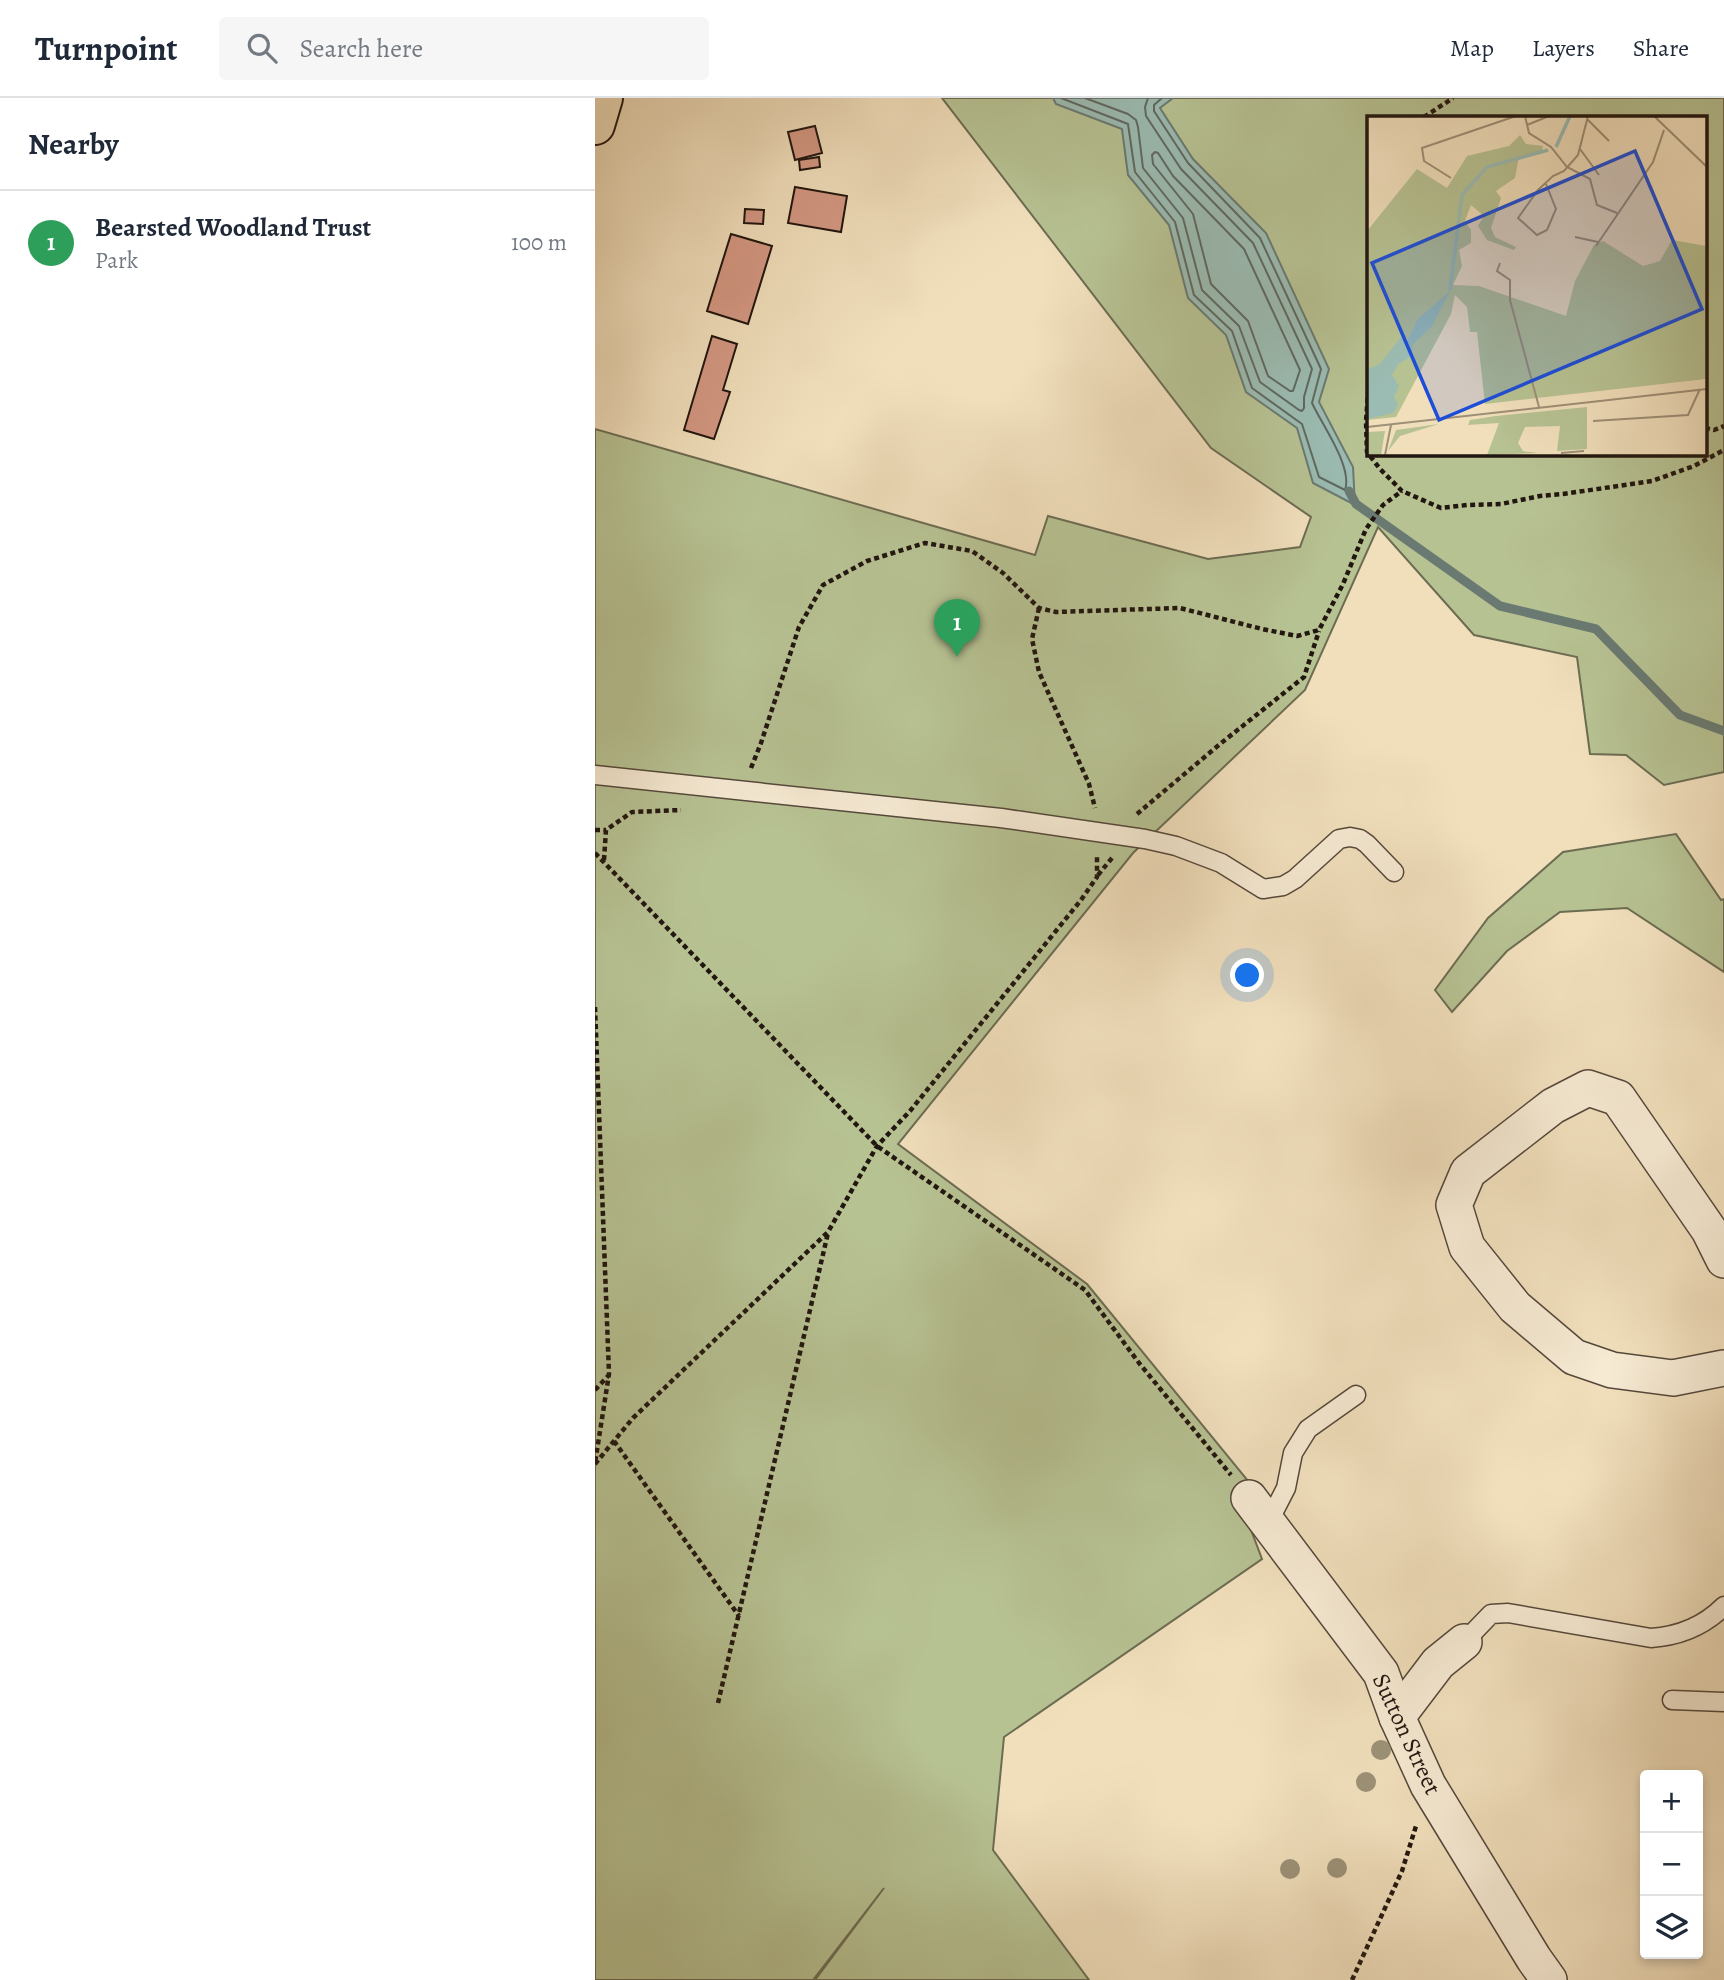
<!DOCTYPE html>
<html lang="en">
<head>
<meta charset="utf-8">
<style>
  :root { --surface:#fff; --page:#f6f6f7; --text:#1f2937; --muted:#747a83; --line:#e0e1e3; --accent:#7c3aed }
  body { margin:0; font-family:Alegreya,serif; background:var(--page); color:var(--text) }
  .controls { position:absolute; right:21px; bottom:21px; display:grid; overflow:hidden; border-radius:7px; box-shadow:0 4px 10px #0003 }
  .controls button { width:63px; height:63px; display:grid; place-items:center; padding:0; border:0; border-bottom:2px solid var(--line); background:var(--surface); color:var(--text); font:35px sans-serif }
  .you { position:absolute; left:653px; top:878px; width:24px; height:24px; margin:-18px; border:5px solid #fff; border-radius:50%; background:#1a73e8; box-shadow:0 0 0 10px #1a73e833 }
  .badge { display:grid; place-items:center; width:46px; height:46px; border-radius:50%; background:var(--accent); color:#fff; font-size:23px; font-weight:700 }
  .pin { position:absolute; translate:-50% -58px; filter:drop-shadow(0 2px 4px #0008) }
  .pin::after { content:''; position:absolute; top:37px; width:24px; height:21px; background:inherit; clip-path:polygon(0 0,100% 0,50% 100%) }
  .list { margin:0; padding:0; list-style:none }
  h2 { display:flex; justify-content:space-between; align-items:center; height:91px; margin:0; padding:0 28px; font-size:30px }
  h2 small { font-size:23px; font-weight:400; color:var(--muted) }
  .list li { display:grid; grid-template-columns:46px 1fr auto; gap:21px; align-items:center; box-sizing:border-box; height:105px; padding:0 28px; border-top:2px solid var(--line) }
  .list b { display:block; font-size:26px; white-space:nowrap }
  .list p { margin:0; font-size:23px; white-space:nowrap; color:var(--muted) }
  .list em { font-size:23px; font-style:normal; color:var(--muted) }
  .icon { flex:none; width:38px; height:38px; fill:none; stroke:currentColor; stroke-width:2; stroke-linecap:round; stroke-linejoin:round }
  .map { position:relative; flex:none; width:1129px; height:1882px; overflow:hidden }
  header { display:flex; align-items:center; gap:42px; box-sizing:border-box; height:98px; padding:0 35px; background:var(--surface); border-bottom:2px solid var(--line) }
  header strong { font-size:33px }
  nav { display:flex; gap:38px; margin-inline-start:auto; font-size:24px }
  .search { width:490px; height:63px; background:var(--page); display:flex; align-items:center; gap:18px; box-sizing:border-box; padding:0 24px; border-radius:7px; color:var(--muted); font-size:26px }
  main { display:flex }
  aside { flex:1; background:var(--surface) }
  .map>svg:first-child { display:block }
  .green { fill:#b7c293; stroke:#6c6c52; stroke-width:2; fill-rule:evenodd }
  .water { fill:#9bbcb3; stroke:#6a7a72; stroke-width:2 }
  .lines { fill:none; stroke-linecap:round; stroke-linejoin:round }
  .shore { stroke:#5e6962; stroke-width:2 }
  .stream { stroke:#6a7a72; stroke-width:9 }
  .building { fill:#d49883; stroke:#211610; stroke-width:2 }
  .lane-casing { stroke:#55483b; stroke-width:21 }
  .street-casing { stroke:#55483b; stroke-width:38 }
  .primary-casing { stroke:#211610; stroke-width:42 }
  .path { stroke:#211610; stroke-width:4.5; stroke-dasharray:5 3.5; stroke-linecap:butt }
  .lane { stroke:#f6ead3; stroke-width:18 }
  .street { stroke:#f6ead3; stroke-width:35 }
  .primary { stroke:#f1dfbc; stroke-width:38 }
  .tree { fill:#9c9177 }
  .labels { text-anchor:middle; dominant-baseline:central; stroke-width:5; stroke-linejoin:round; paint-order:stroke }
  .street-label { font-size:24px; fill:#211610; stroke:#f6ead3 }
  .inset-river { fill:none; stroke:#9bbcb3; stroke-width:3.5 }
  .inset-road { fill:none; stroke:#9e8f77; stroke-width:2 }
  .view { fill:#1d4ed8; fill-opacity:0.15; stroke:#1d4ed8; stroke-width:3.5 }
  .inset-edge { fill:none; stroke:#211610; stroke-width:3.5 }
</style>
</head>
<body>
<header>
<strong>Turnpoint</strong>
<div class="search"><svg class="icon" aria-label="search" viewBox="0 0 24 24"><circle cx="10" cy="10" r="6"/><path d="M15 15l6 6"/></svg>Search here</div>
<nav><a>Map</a><a>Layers</a><a>Share</a></nav>
</header>
<main>
<aside>
<h2>Nearby<small></small></h2>
<ul class="list">
<li><span class="badge" style="background:#2e9e5b">1</span><div><b>Bearsted Woodland Trust</b><p>Park</p></div><em>100 m</em></li>
</ul>
</aside>
<div class="map">
<svg width="1129" height="1882" viewBox="0 0 1129 1882">
  <rect width="100%" height="100%" fill="#f1dfbc"/>
  <filter id="stains"><feTurbulence type="fractalNoise" baseFrequency=".00286" numOctaves="4"/><feColorMatrix values="0 0 0 0 .2 0 0 0 0 .09 0 0 0 0 .02 0 0 0 .5 -.17"/></filter>
  <radialGradient id="worn" r=".72"><stop offset=".6" stop-color="#630" stop-opacity="0"/><stop offset="1" stop-color="#630" stop-opacity=".3"/></radialGradient>
  <g class="green">
    <path d="M 347,0 L 1129,0 L 1129,674 L 1069,687 L 1031,657 L 995,656 L 982,559 L 879,537 L 783,429 L 710,592 L 538,755 L 303,1046 L 492,1186 L 663,1395 L 647,1408 L 667,1461 L 409,1639 L 398,1752 L 494,1882 L 220,1882 L 289,1790 L 218,1882 L 0,1882 L 0,331 L 440,457 L 453,418 L 613,461 L 705,449 L 716,419 L 616,350 ZM 774,19 L 1110,19 L 1110,355 L 774,355 Z"/>
    <path d="M 1081,736 L 1126,802 L 1129,801 L 1129,874 L 1032,810 L 965,814 L 912,853 L 857,914 L 840,892 L 893,820 L 968,754 Z"/>
  </g>
  <path class="water" d="M 458,0 L 578,0 L 565,10 L 598,61 L 671,135 L 734,271 L 724,304 L 758,369 L 760,407 L 718,385 L 702,330 L 651,294 L 631,237 L 593,200 L 574,127 L 533,77 L 527,31 L 461,6 Z"/>
  <g class="lines">
    <g class="shore">
      <path d="M 466,0 L 533,26 L 540,74 L 580,124 L 599,197 L 637,233 L 657,290 L 707,326 L 724,379 L 750,392 C 758,369 727,327 717,305 L 726,271 L 665,140 L 593,65 L 559,13 L 559,7 L 567,0"/>
      <path d="M 490,0 L 533,16 L 541,22 L 543,29 L 548,70 L 588,120 L 607,192 L 644,228 L 665,284 L 704,312 L 707,313 L 709,310 L 709,299 L 717,271 L 658,145 L 586,71 L 551,18 L 550,9 L 553,0"/>
      <path d="M 560,54 L 563,55 L 578,78 L 649,151 L 705,272 L 698,293 L 695,293 L 673,278 L 653,223 L 616,186 L 598,116 L 558,66 L 557,57 Z"/>
    </g>
    <path class="stream" d="M 754,393 L 761,406 L 905,508 L 1001,531 L 1085,617 L 1129,633"/>
  </g>
  <g class="building">
    <path d="M 220,28 L 227,55 L 200,62 L 193,34 Z"/>
    <path d="M 224,59 L 225,69 L 205,72 L 204,62 Z"/>
    <path d="M 200,89 L 252,98 L 246,134 L 193,125 Z"/>
    <path d="M 150,111 L 169,112 L 168,126 L 149,125 Z"/>
    <path d="M 136,136 L 177,148 L 153,226 L 112,213 Z"/>
    <path d="M 117,238 L 142,246 L 128,292 L 135,294 L 119,341 L 89,332 Z"/>
  </g>
  <g class="lines">
    <defs>
      <g id="lane">
        <path d="M 0,677 L 406,720 L 550,741 L 581,748 L 626,765 L 668,791 L 688,788 L 700,781 L 744,741 L 755,739 L 765,741 L 772,746 L 799,774"/>
        <path d="M 673,1425 L 691,1390 L 698,1355 L 713,1331 L 761,1297"/>
        <path d="M 869,1544 L 896,1516 L 913,1515 L 1056,1540 C 1085,1538 1109,1528 1129,1508"/>
        <path d="M 1077,1602 L 1129,1604"/>
      </g>
      <g id="street">
        <path d="M 1129,1162 L 1114,1132 L 1023,1000 L 993,990 L 958,1008 L 873,1074 L 859,1107 L 872,1149 L 920,1209 L 979,1259 L 1017,1272 L 1078,1280 L 1129,1270"/>
        <path d="M 654,1400 L 786,1575 L 802,1619 L 833,1687 L 939,1861 L 954,1882"/>
        <path d="M 802,1619 L 843,1565 L 869,1544"/>
      </g>
      <path id="primary" d="M 0,27 L 8,0"/>
    </defs>
    <use href="#lane" class="lane-casing"/>
    <use href="#street" class="street-casing"/>
    <use href="#primary" class="primary-casing"/>
    <g class="path">
      <path d="M 829,19 L 858,0"/>
      <path d="M 774,283 L 771,323 L 772,354 L 785,371 L 807,393 L 846,410 L 872,407 L 906,406 L 945,398 L 968,396 L 1057,383 L 1099,368 L 1129,352"/>
      <path d="M 1110,330 L 1119,332 L 1129,328"/>
      <path d="M 444,510 L 437,541 L 444,574 L 494,686 L 500,710"/>
      <path d="M 156,670 L 166,645 L 204,529 L 228,487 L 272,463 L 330,445 L 377,453 L 408,475 L 444,510 L 461,514 L 585,510 L 667,531 L 702,538 L 724,532 L 748,486 L 771,431 L 788,407 L 807,393"/>
      <path d="M 542,716 L 625,646 L 709,579 L 724,533"/>
      <path d="M 0,732 L 11,732"/>
      <path d="M 0,755 L 282,1048 L 490,1192 L 544,1265 L 636,1377"/>
      <path d="M 9,762 L 11,732 L 37,714 L 86,712"/>
      <path d="M 503,777 L 517,760"/>
      <path d="M 0,909 L 14,1276 L 0,1365"/>
      <path d="M 0,1292 L 14,1277"/>
      <path d="M 19,1343 L 144,1518"/>
      <path d="M 0,1366 L 38,1320 L 233,1134 L 282,1048 L 315,1013 L 486,802 L 502,779 L 502,757"/>
      <path d="M 123,1605 L 233,1135"/>
      <path d="M 757,1882 L 807,1773 L 821,1728"/>
    </g>
    <use href="#lane" class="lane"/>
    <use href="#street" class="street"/>
    <use href="#primary" class="primary"/>
  </g>
  <g class="tree">
    <circle cx="786" cy="1652" r="10"/>
    <circle cx="771" cy="1684" r="10"/>
    <circle cx="742" cy="1770" r="10"/>
    <circle cx="695" cy="1771" r="10"/>
  </g>
  <g class="labels">
    <g class="street-label">
      <text transform="translate(812 1636) rotate(65)">Sutton Street</text>
    </g>
  </g>
  <g transform="translate(772 18)">
    <rect width="340" height="340" fill="#f1dfbc"/>
    <path d="M 153,19 L 159,28 L 176,30 L 174,38 L 152,41 L 148,62 L 129,75 L 134,82 L 124,112 L 128,121 L 149,131 L 147,134 L 120,124 L 111,110 L 117,100 L 104,89 L 98,105 L 104,114 L 104,127 L 92,134 L 95,150 L 86,169 L 112,170 L 199,200 L 208,165 L 227,129 L 236,125 L 276,150 L 293,145 L 305,124 L 339,130 L 339,263 L 118,288 L 110,216 L 103,216 L 100,191 L 88,179 L 84,198 L 29,301 L 0,304 L 0,115 L 50,53 L 80,72 L 100,40 L 142,30 ZM 220,291 L 220,333 L 190,335 L 193,310 L 158,311 L 151,327 L 156,335 L 171,337 L 120,339 L 132,307 L 101,309 L 103,304 L 129,300 ZM 72,308 L 33,320 L 21,335 L 29,314 ZM 18,315 L 14,339 L 0,339 L 0,316 Z" fill="#b7c293"/>
    <path d="M 84,174 L 65,210 L 45,229 L 45,240 L 31,248 L 25,259 L 32,270 L 27,281 L 31,289 L 26,297 L 0,303 L 0,253 L 12,249 L 34,221 L 40,225 L 51,203 Z" fill="#9bbcb3"/>
    <path class="inset-river" d="M 189,31 L 203,0M 83,174 L 95,79 L 120,51 L 181,34"/>
    <path class="inset-road" d="M 158,0 L 162,17 L 184,31 L 200,51 L 223,63 L 230,89 L 250,97M 287,0 L 340,51M 220,3 L 242,25M 160,9 L 182,0M 213,33 L 232,59M 84,62 L 57,45 L 55,32 L 149,0M 179,68 L 189,93 L 180,114 L 170,119 L 151,102 L 171,74 L 186,60 L 197,55 L 211,39 L 221,0M 208,121 L 231,126M 229,130 L 286,46 L 297,14M 133,147 L 130,155 L 143,164 L 143,184 L 172,291M 226,305 L 321,299 L 333,273M 0,311 L 340,273M 194,337 L 217,335M 18,339 L 24,309"/>
    <path class="view" d="M 268,35 L 335,193 L 72,304 L 5,147 Z"/>
    <rect width="340" height="340" class="inset-edge"/>
  </g>
  <rect width="100%" height="100%" filter="url(#stains)"/>
  <rect width="100%" height="100%" fill="url(#worn)"/>
</svg>
<div class="controls">
<button>+</button>
<button>−</button>
<button><svg class="icon" aria-label="layers" viewBox="0 0 24 24"><path d="M12 4l9 5-9 5-9-5zM3 14l9 5 9-5"/></svg></button>
</div>
<div class="you"></div>
<div class="pin badge" style="left:362px;top:559px;background:#2e9e5b">1</div>
</div>
</main>
</body>
</html>
